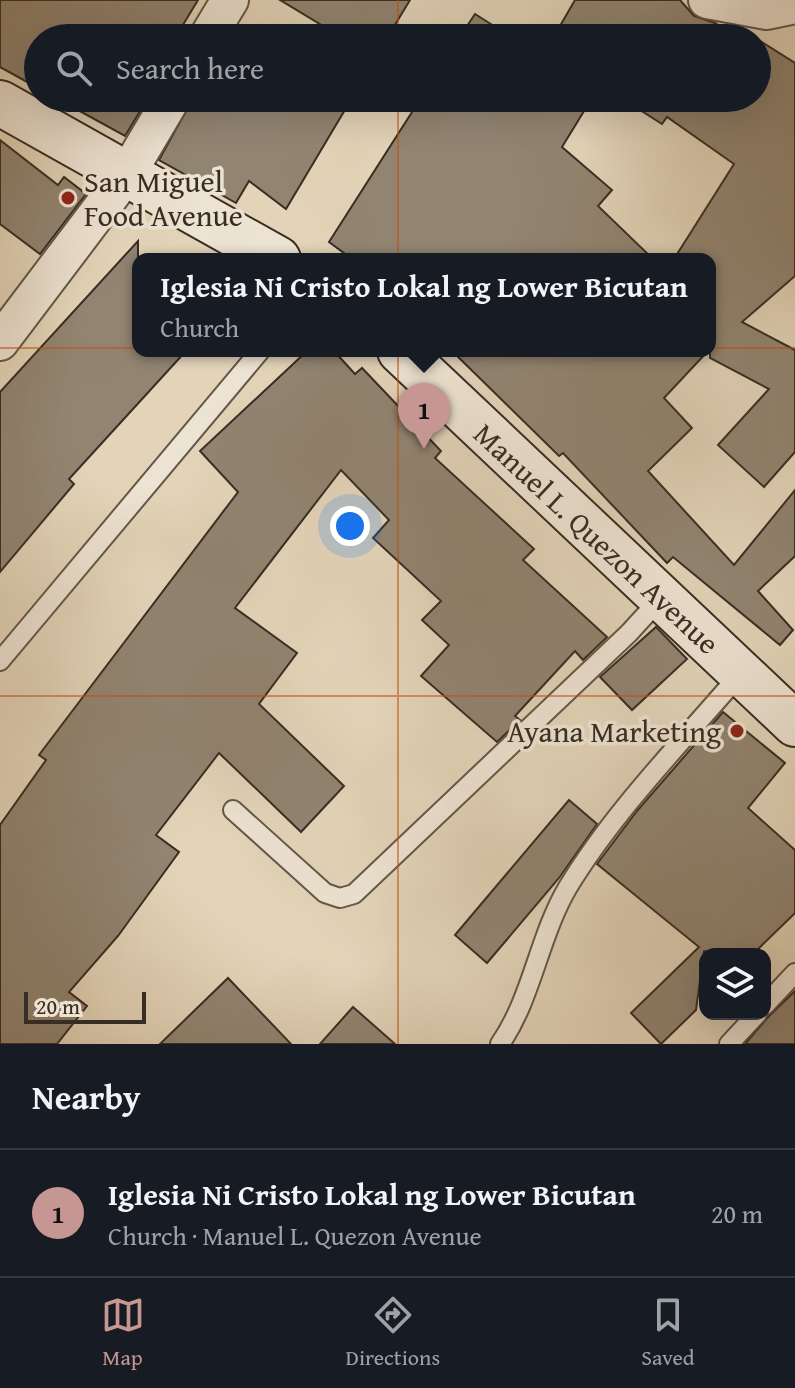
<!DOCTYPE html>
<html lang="en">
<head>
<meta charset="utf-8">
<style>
  :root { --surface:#171b24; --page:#20242c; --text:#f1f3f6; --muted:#9ea1a6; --line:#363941; --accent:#c59692 }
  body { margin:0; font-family:"Gentium Book Plus",serif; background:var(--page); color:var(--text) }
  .controls { position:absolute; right:24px; bottom:24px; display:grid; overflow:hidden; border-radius:16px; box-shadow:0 8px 32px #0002 }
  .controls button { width:72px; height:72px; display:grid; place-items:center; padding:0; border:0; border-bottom:2px solid var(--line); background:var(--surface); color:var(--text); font:40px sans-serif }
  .scale { position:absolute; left:24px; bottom:20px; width:122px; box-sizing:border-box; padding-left:8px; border:4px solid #382d23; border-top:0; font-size:22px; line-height:28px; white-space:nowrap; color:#382d23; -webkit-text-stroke:6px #ede3d2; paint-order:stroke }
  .you { position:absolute; left:350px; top:526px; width:28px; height:28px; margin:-20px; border:6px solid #fff; border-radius:50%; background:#1a73e8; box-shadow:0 0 0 12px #1a73e833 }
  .badge { display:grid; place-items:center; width:52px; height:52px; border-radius:50%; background:var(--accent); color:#111; font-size:26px; font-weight:700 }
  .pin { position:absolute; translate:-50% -66px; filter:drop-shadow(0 2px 4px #0008) }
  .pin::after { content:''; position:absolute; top:42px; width:28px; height:24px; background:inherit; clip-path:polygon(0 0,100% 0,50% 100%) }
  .popup { position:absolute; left:132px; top:253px; width:584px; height:104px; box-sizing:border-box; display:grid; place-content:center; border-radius:16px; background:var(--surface); filter:drop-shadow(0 2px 6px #0005); font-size:26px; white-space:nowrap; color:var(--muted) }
  .popup b { font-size:30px; color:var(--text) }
  .popup::after { content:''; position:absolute; left:50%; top:100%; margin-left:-16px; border:16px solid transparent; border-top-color:var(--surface) }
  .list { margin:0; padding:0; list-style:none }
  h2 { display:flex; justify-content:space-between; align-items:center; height:104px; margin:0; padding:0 32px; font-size:34px }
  h2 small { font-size:26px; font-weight:400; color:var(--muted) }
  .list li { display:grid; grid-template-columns:52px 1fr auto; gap:24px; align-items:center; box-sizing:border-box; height:128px; padding:0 32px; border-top:2px solid var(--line) }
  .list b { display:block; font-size:30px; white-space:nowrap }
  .list p { margin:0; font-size:26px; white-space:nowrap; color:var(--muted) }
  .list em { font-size:26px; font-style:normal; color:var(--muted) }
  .icon { flex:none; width:44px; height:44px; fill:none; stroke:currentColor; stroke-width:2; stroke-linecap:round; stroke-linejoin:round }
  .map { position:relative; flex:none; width:795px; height:1044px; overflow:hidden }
  .search { position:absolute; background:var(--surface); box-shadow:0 8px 32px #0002; left:24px; right:24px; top:24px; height:88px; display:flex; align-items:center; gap:20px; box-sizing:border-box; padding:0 28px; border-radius:44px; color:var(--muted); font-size:30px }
  .sheet { height:232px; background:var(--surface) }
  nav { display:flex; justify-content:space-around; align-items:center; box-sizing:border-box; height:112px; border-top:2px solid var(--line); background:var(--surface); font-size:22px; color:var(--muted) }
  nav a { display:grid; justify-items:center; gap:4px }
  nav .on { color:var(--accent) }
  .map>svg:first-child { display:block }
  .building { fill:#918471; stroke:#382d23; stroke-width:2 }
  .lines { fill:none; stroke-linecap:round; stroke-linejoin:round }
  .lane-casing { stroke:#635748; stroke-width:22 }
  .street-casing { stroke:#635748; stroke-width:40 }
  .secondary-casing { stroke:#382d23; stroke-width:48 }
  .lane { stroke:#ede3d2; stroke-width:18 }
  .street { stroke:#ede3d2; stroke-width:36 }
  .secondary { stroke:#ede3d2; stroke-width:44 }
  .grid { fill:none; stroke:#c55011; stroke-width:2; stroke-opacity:0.55 }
  .poi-dot { fill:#8f2418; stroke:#ede3d2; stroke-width:3 }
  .labels { text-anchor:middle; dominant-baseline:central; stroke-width:7; stroke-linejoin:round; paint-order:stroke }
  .poi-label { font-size:30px; fill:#382d23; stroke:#ede3d2; text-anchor:start }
  .street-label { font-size:30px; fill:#382d23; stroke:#ede3d2 }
</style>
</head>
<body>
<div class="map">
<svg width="795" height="1044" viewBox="0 0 795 1044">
  <rect width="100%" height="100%" fill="#e3d4b9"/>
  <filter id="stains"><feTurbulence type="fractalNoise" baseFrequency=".0025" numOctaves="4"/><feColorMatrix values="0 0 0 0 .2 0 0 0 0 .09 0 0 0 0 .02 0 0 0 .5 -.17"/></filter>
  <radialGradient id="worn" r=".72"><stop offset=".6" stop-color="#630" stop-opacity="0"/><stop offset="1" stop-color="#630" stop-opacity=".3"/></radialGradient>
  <g class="building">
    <path d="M 0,0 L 198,0 L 175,38 L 38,38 L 38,88 L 0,67 Z"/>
    <path d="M 280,0 L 410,0 L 387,38 L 343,38 Z"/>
    <path d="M 575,0 L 680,0 L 694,16 L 715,23 L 738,38 L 553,38 Z"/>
    <path d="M 475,14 L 513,38 L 459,38 Z"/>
    <path d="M 757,39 L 795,63 L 795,276 L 742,322 L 795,350 L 795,452 L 764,487 L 718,445 L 769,389 L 710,358 L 710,259 L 674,259 L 734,164 L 667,117 L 662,124 L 621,98 L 757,98 Z"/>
    <path d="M 56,98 L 148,98 L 125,136 Z"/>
    <path d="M 193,98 L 352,98 L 286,209 L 249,181 L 236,203 L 159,160 Z"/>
    <path d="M 421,98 L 592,98 L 562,147 L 612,190 L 598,206 L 653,259 L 352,259 L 329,242 Z"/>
    <path d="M 0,140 L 58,185 L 64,177 L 86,194 L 40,254 L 0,224 Z"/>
    <path d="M 138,241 L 138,351 L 186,351 L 69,479 L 74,484 L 0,572 L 0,392 Z"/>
    <path d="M 307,351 L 334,351 L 355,374 L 362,368 L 441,451 L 435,458 L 534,549 L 523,560 L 607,637 L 583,660 L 575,651 L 515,716 L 520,720 L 497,742 L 421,676 L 449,645 L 422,620 L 441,601 L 373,538 L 389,520 L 341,470 L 235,608 L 297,653 L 259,704 L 344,786 L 301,832 L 219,753 L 156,835 L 179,852 L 118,936 L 69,992 L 87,1006 L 57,1044 L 0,1044 L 0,825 L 46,760 L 39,755 L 238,492 L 200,451 Z"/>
    <path d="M 452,351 L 708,351 L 664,398 L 692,428 L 648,471 L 734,565 L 795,490 L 795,556 L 758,591 L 793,630 L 780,645 L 673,557 L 667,563 L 563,453 L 559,456 Z"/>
    <path d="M 656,627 L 687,659 L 632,710 L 600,677 Z"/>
    <path d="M 723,712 L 785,763 L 748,808 L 795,850 L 795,913 L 753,954 L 704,951 L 696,1010 L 661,1044 L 631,1013 L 699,947 L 597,864 L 637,811 Z"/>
    <path d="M 569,800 L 597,824 L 559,878 L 487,963 L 455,935 Z"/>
    <path d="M 228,978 L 291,1044 L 160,1044 Z"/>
    <path d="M 795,991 L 795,1044 L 745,1044 L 769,1016 Z"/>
    <path d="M 353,1007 L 395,1044 L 320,1044 Z"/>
  </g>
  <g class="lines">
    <defs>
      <g id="lane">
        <path d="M 0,661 L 260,351"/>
        <path d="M 233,810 L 325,893 L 340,898 L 354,894 L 629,633 L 661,598"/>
        <path d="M 765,1005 L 795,973"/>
        <path d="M 500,1044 C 532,998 539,936 568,887 C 615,810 682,742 741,673"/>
        <path d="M 729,1044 L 757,1014"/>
      </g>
      <g id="street">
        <path d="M 707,0 L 767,11 L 795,5"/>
        <path d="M 207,38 L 230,0"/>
        <path d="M 0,342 L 127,174 L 172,98"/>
      </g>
      <g id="secondary">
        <path d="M 0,103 L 278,259"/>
        <path d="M 400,351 L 795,724"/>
      </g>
    </defs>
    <use href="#lane" class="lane-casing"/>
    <use href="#street" class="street-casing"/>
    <use href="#secondary" class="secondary-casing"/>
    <use href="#lane" class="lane"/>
    <use href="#street" class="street"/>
    <use href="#secondary" class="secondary"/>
  </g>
  <path class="grid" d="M 398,0 L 398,38M 398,98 L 398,1044M 0,348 L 795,348M 0,696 L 795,696"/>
  <g class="poi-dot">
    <circle cx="68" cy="198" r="8"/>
    <circle cx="737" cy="731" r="8"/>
  </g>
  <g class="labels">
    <g class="poi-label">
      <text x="84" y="181">San Miguel<tspan x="84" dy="34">Food Avenue</tspan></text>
      <text x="721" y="731" text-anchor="end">Ayana Marketing</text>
    </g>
    <g class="street-label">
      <text transform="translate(597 538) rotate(43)">Manuel L. Quezon Avenue</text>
    </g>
  </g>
  <rect width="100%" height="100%" filter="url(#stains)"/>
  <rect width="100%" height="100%" fill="url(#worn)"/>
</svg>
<div class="controls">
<button><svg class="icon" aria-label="layers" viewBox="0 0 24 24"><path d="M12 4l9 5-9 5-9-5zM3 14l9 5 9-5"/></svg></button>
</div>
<div class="scale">20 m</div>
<div class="you"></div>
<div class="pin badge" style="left:424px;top:449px">1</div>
<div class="popup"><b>Iglesia Ni Cristo Lokal ng Lower Bicutan</b>Church</div>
<div class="search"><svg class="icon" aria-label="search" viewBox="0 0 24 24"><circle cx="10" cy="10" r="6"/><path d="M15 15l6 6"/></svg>Search here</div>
</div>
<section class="sheet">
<h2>Nearby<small></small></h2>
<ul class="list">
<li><span class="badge">1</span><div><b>Iglesia Ni Cristo Lokal ng Lower Bicutan</b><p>Church · Manuel L. Quezon Avenue</p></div><em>20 m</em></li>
</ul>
</section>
<nav>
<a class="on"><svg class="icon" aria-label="map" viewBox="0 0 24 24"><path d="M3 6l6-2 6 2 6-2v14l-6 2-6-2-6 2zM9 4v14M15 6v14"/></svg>Map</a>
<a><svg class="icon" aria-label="directions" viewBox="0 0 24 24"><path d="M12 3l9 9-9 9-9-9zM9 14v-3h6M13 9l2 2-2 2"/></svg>Directions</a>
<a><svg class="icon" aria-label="saved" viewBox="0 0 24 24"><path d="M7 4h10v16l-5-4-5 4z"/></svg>Saved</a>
</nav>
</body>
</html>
